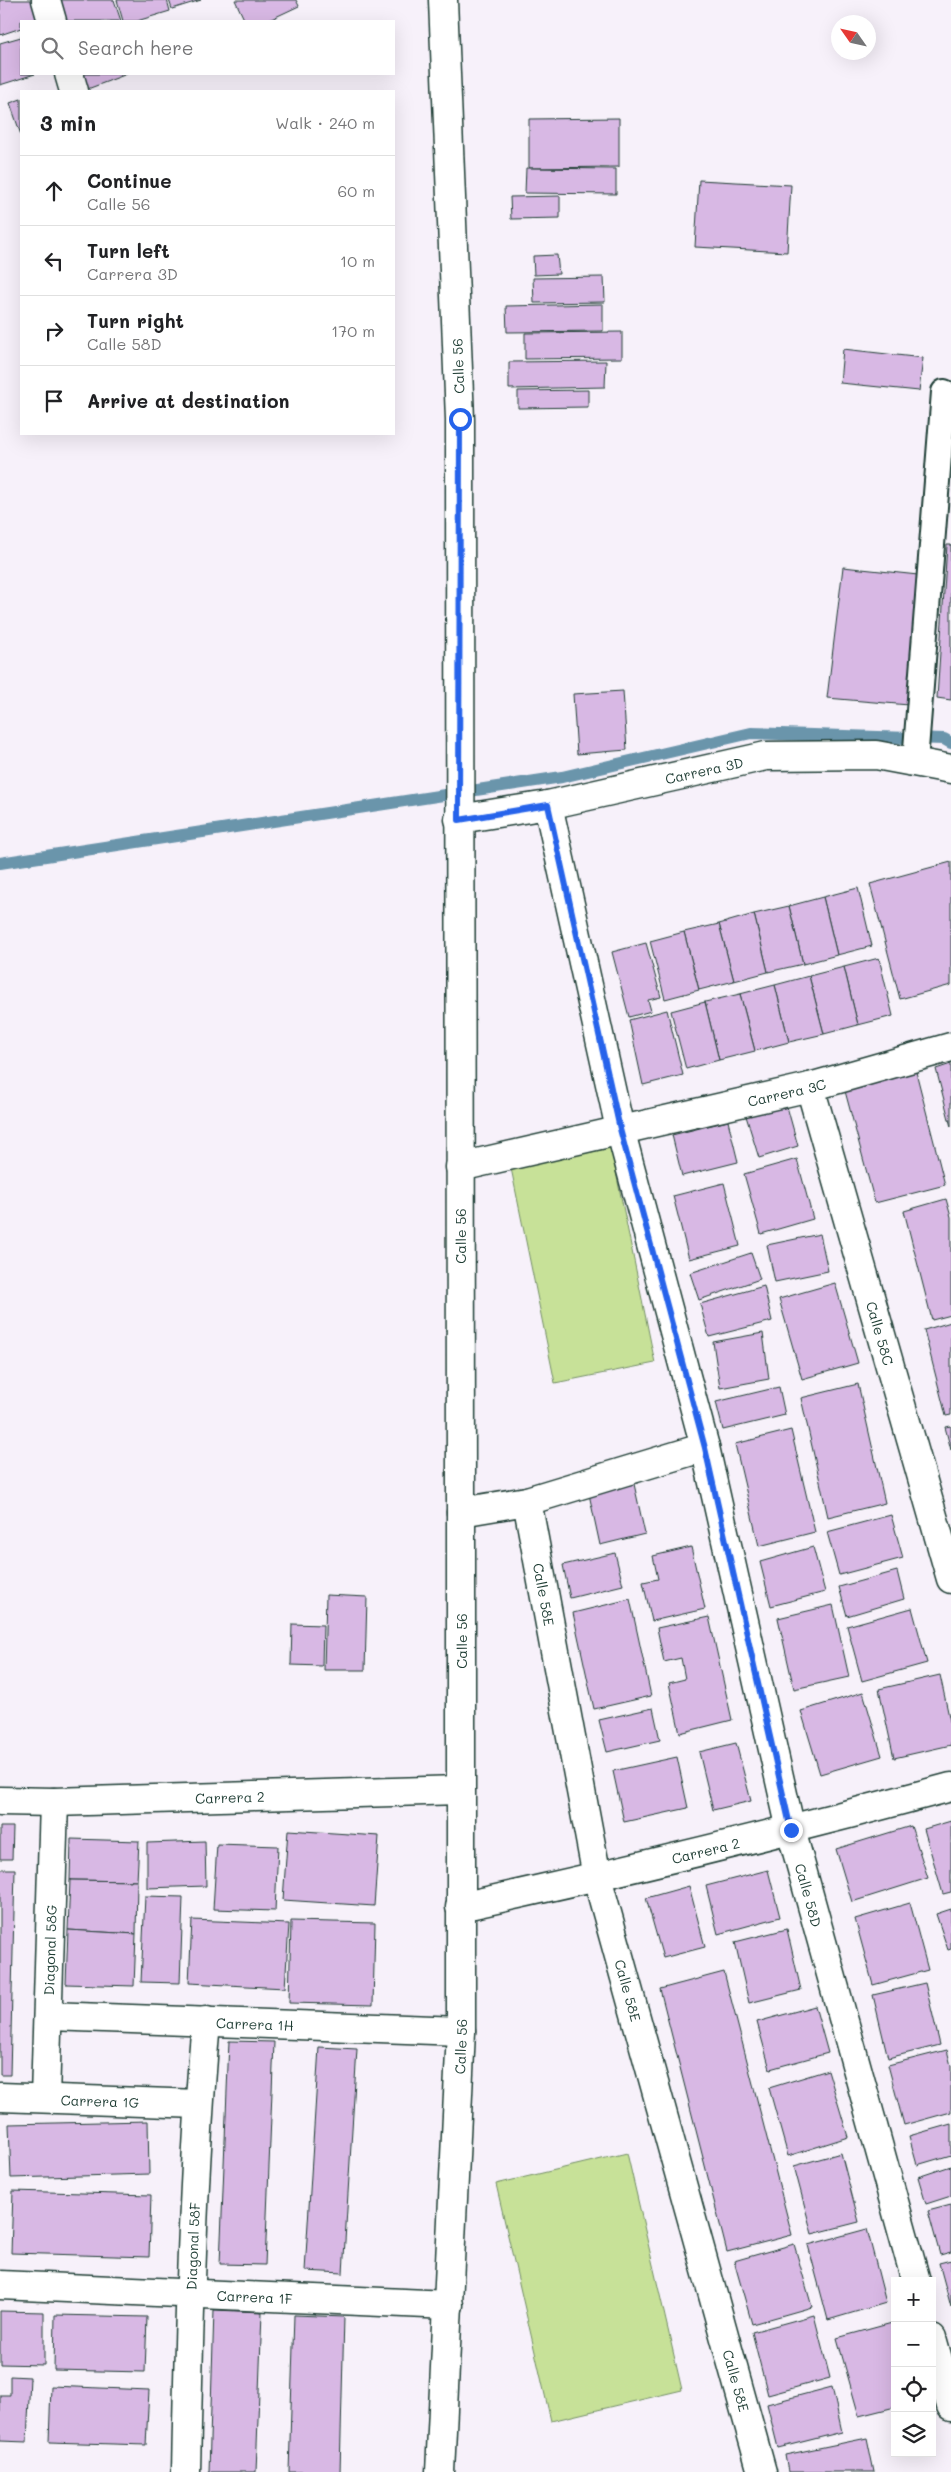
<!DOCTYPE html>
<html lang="en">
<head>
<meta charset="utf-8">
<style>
  :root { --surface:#fff; --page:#f6f6f6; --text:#202124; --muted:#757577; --line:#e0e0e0 }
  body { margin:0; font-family:Mali,sans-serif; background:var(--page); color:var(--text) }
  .controls { position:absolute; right:15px; bottom:15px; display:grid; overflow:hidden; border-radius:0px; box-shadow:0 5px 20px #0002 }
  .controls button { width:45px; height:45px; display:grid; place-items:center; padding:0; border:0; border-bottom:1px solid var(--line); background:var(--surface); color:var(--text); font:25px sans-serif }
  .compass { position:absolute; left:831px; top:15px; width:45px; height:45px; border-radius:50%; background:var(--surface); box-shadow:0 5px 20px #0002; rotate:304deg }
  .stop { position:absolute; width:15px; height:15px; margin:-11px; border:4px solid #2563eb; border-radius:50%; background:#fff }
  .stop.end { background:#2563eb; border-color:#fff; box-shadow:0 1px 5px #0008 }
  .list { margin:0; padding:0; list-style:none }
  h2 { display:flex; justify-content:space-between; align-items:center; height:65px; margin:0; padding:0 20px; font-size:21px }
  h2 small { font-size:16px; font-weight:400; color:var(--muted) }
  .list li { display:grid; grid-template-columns:32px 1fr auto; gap:15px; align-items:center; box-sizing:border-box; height:70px; padding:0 20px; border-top:1px solid var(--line) }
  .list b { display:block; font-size:19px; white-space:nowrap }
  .list p { margin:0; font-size:16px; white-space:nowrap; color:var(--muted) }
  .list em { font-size:16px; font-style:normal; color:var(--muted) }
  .icon { flex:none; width:28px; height:28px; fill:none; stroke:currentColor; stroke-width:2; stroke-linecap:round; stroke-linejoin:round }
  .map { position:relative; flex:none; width:951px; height:2472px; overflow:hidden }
  .search { position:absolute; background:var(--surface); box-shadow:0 5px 20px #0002; left:20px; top:20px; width:375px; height:55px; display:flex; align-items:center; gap:12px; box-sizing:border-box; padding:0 18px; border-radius:0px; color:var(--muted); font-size:19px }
  .panel { position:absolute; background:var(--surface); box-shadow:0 5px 20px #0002; left:20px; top:90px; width:375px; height:345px; border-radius:0px }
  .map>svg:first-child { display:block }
  .green { fill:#c7e198; stroke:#738f66 }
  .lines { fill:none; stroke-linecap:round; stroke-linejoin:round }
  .stream { stroke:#6b95ab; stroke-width:12 }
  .building { fill:#d8b8e4; stroke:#1f3d34 }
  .lane-casing { stroke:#1f3d34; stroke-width:28 }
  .street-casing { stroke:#1f3d34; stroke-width:31 }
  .secondary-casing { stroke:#1f3d34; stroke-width:31 }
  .lane { stroke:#fff; stroke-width:24 }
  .street { stroke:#fff; stroke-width:28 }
  .secondary { stroke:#fff; stroke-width:28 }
  .route { stroke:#2563eb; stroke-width:6 }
  .labels { text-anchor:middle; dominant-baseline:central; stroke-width:5; stroke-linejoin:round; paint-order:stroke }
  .street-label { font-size:14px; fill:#1f3d34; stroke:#fff }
</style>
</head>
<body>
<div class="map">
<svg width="951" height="2472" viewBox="0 0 951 2472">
  <rect width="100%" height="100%" fill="#f7f1fa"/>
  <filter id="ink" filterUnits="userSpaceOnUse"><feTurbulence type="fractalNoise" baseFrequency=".02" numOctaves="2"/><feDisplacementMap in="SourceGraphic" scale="10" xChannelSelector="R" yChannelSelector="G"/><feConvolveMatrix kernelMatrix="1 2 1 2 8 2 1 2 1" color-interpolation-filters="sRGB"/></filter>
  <g filter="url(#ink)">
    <g class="green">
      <path d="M 611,1148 L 655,1363 L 555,1383 L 511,1168 Z"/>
      <path d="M 627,2153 L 682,2390 L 551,2421 L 496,2184 Z"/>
    </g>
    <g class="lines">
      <path class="stream" d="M 0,863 L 562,777 L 751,733 L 944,739 L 951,743"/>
    </g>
    <g class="building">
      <path d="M 0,0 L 33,0 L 40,21 L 21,21 L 21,28 L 0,35 Z"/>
      <path d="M 58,0 L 114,0 L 121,21 L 65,21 Z"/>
      <path d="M 117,0 L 167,0 L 170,11 L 137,21 L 123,21 Z"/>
      <path d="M 169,0 L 201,0 L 172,9 Z"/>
      <path d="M 235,0 L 296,0 L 299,6 L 267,21 L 245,21 Z"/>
      <path d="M 21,37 L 21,74 L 35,74 L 0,85 L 0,43 Z"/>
      <path d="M 79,74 L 127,74 L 85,90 Z"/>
      <path d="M 21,99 L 21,135 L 10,103 Z"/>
      <path d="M 619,118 L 619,167 L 529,168 L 529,119 Z"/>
      <path d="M 526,168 L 616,169 L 616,194 L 525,193 Z"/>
      <path d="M 699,180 L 791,185 L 787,252 L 695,247 Z"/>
      <path d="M 560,196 L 560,218 L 511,219 L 510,197 Z"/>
      <path d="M 557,255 L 559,274 L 534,275 L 533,256 Z"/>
      <path d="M 604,277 L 605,302 L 534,303 L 533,278 Z"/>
      <path d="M 603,304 L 603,331 L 507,332 L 506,306 Z"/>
      <path d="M 622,332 L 622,358 L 525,359 L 525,333 Z"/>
      <path d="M 843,349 L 923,358 L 919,391 L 840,383 Z"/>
      <path d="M 606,361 L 605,387 L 509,389 L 509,362 Z"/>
      <path d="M 588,390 L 588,407 L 518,408 L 518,391 Z"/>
      <path d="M 947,545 L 951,545 L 951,700 L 937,698 Z"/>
      <path d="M 843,567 L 918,575 L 909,705 L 827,698 Z"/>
      <path d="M 623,691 L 627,750 L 577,754 L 573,694 Z"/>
      <path d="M 951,862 L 951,985 L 900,999 L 870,884 Z"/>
      <path d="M 858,888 L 872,946 L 837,955 L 823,897 Z"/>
      <path d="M 823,897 L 837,955 L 803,964 L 789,906 Z"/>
      <path d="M 789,906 L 803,964 L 768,972 L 754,914 Z"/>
      <path d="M 754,914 L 768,972 L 734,981 L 719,924 Z"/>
      <path d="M 719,924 L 734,981 L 699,990 L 684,932 Z"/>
      <path d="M 684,932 L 699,990 L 665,999 L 650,941 Z"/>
      <path d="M 646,943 L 661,997 L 648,1000 L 651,1011 L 629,1017 L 612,952 Z"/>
      <path d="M 879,958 L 893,1016 L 858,1025 L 844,967 Z"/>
      <path d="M 844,967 L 858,1025 L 824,1034 L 809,976 Z"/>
      <path d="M 809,976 L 824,1034 L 789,1042 L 775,985 Z"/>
      <path d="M 775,985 L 789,1042 L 755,1051 L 740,994 Z"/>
      <path d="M 740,994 L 755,1051 L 719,1060 L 705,1002 Z"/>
      <path d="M 705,1002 L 719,1060 L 686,1069 L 671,1011 Z"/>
      <path d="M 667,1010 L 683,1075 L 643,1085 L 629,1020 Z"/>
      <path d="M 951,1064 L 951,1127 L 936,1069 Z"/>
      <path d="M 916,1072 L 945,1185 L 875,1203 L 845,1091 Z"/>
      <path d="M 786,1103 L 798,1146 L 759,1158 L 746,1116 Z"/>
      <path d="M 728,1121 L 738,1162 L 682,1176 L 672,1135 Z"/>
      <path d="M 797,1159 L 813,1219 L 761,1234 L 744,1174 Z"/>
      <path d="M 724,1183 L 740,1246 L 689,1259 L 673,1196 Z"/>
      <path d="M 946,1199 L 951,1217 L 951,1315 L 932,1320 L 904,1211 Z"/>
      <path d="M 820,1234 L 828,1271 L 775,1282 L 767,1245 Z"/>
      <path d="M 751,1253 L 760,1279 L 699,1300 L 690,1273 Z"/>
      <path d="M 835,1283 L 858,1363 L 802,1379 L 779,1299 Z"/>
      <path d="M 764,1286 L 772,1321 L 709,1337 L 700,1304 Z"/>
      <path d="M 951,1322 L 951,1415 L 946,1416 L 924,1330 Z"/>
      <path d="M 763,1333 L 769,1379 L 720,1388 L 713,1342 Z"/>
      <path d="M 858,1384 L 885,1503 L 828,1517 L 801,1398 Z"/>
      <path d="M 779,1387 L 785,1415 L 723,1430 L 716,1402 Z"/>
      <path d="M 951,1426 L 951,1450 L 945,1427 Z"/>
      <path d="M 791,1430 L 815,1532 L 759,1546 L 735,1444 Z"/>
      <path d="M 634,1484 L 645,1534 L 600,1545 L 589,1494 Z"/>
      <path d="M 891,1515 L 903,1558 L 839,1575 L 827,1532 Z"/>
      <path d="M 691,1547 L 705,1609 L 652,1621 L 643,1582 L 658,1579 L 653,1556 Z"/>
      <path d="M 813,1547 L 825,1592 L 771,1606 L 760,1562 Z"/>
      <path d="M 615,1553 L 623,1585 L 570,1598 L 563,1565 Z"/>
      <path d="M 897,1571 L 904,1599 L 847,1616 L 839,1587 Z"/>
      <path d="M 326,1595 L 367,1597 L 365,1670 L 324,1670 Z"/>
      <path d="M 630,1599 L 651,1696 L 594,1709 L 573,1613 Z"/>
      <path d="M 833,1605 L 849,1677 L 794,1689 L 778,1618 Z"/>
      <path d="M 912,1608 L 927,1663 L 862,1681 L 847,1626 Z"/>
      <path d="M 709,1617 L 732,1720 L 680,1733 L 669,1683 L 685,1679 L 681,1658 L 664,1662 L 657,1628 Z"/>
      <path d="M 292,1624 L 323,1625 L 322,1666 L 291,1665 Z"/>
      <path d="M 940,1675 L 951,1726 L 951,1745 L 894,1758 L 879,1689 Z"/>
      <path d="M 863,1692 L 882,1756 L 820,1774 L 801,1711 Z"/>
      <path d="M 653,1708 L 660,1740 L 607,1752 L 599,1720 Z"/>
      <path d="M 736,1743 L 751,1801 L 713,1810 L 699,1752 Z"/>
      <path d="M 677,1757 L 688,1808 L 624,1822 L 613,1771 Z"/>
      <path d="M 951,1821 L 951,1892 L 943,1894 L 924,1829 Z"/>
      <path d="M 911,1826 L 928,1878 L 852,1902 L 836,1849 Z"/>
      <path d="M 0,1827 L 13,1827 L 12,1859 L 0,1859 Z"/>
      <path d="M 288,1830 L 379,1836 L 374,1906 L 283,1900 Z"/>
      <path d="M 71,1839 L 139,1841 L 137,1881 L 70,1880 Z"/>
      <path d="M 205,1841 L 206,1886 L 147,1888 L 147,1843 Z"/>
      <path d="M 217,1844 L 278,1846 L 275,1911 L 213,1909 Z"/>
      <path d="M 0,1869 L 15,1869 L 10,2075 L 0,2075 Z"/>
      <path d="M 768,1870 L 780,1917 L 718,1934 L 706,1886 Z"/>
      <path d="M 70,1880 L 137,1881 L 136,1934 L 68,1930 Z"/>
      <path d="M 689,1886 L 705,1947 L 663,1958 L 646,1898 Z"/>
      <path d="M 145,1896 L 183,1897 L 180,1983 L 141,1982 Z"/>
      <path d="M 910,1903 L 928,1970 L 873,1985 L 855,1919 Z"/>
      <path d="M 951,1909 L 951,1949 L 948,1950 L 936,1914 Z"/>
      <path d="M 192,1920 L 289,1924 L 285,1988 L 189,1983 Z"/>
      <path d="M 291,1921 L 375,1923 L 373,2005 L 289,2003 Z"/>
      <path d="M 787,1929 L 801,1990 L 749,2003 L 735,1942 Z"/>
      <path d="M 68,1930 L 136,1934 L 134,1986 L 66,1984 Z"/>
      <path d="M 724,1972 L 792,2235 L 727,2252 L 660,1989 Z"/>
      <path d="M 925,1983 L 940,2045 L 888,2058 L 873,1995 Z"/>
      <path d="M 815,2006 L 828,2053 L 770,2069 L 757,2022 Z"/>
      <path d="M 229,2041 L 274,2042 L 265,2265 L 220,2264 Z"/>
      <path d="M 319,2047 L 357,2049 L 343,2273 L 305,2271 Z"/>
      <path d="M 947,2050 L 951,2066 L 951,2112 L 904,2125 L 888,2065 Z"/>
      <path d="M 828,2070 L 848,2137 L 788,2156 L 769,2088 Z"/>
      <path d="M 148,2121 L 149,2174 L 11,2178 L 9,2124 Z"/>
      <path d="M 951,2124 L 951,2155 L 917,2165 L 909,2136 Z"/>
      <path d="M 841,2153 L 859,2222 L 812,2234 L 794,2166 Z"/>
      <path d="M 951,2166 L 951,2196 L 926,2204 L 918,2177 Z"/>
      <path d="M 13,2191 L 151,2195 L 149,2257 L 11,2253 Z"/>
      <path d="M 951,2205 L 951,2252 L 940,2255 L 928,2211 Z"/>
      <path d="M 867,2229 L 886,2303 L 828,2320 L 808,2245 Z"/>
      <path d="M 794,2244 L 812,2307 L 752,2324 L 734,2261 Z"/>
      <path d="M 951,2260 L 951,2307 L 939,2263 Z"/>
      <path d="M 214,2310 L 262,2312 L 256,2472 L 209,2472 Z"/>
      <path d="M 0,2311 L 44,2312 L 44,2365 L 0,2364 Z"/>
      <path d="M 55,2315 L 147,2317 L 145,2372 L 54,2370 Z"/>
      <path d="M 294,2315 L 344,2317 L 340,2472 L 289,2472 Z"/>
      <path d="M 814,2315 L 830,2378 L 768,2395 L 752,2332 Z"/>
      <path d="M 892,2323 L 895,2332 L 895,2407 L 859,2416 L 837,2338 Z"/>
      <path d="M 10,2376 L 30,2377 L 27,2442 L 0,2441 L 0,2395 L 10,2395 Z"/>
      <path d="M 51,2386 L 149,2390 L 146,2445 L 49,2442 Z"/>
      <path d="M 832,2387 L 842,2432 L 778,2448 L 767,2404 Z"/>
      <path d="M 867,2438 L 874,2472 L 788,2472 L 785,2455 Z"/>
    </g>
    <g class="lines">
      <defs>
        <path id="lane" d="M 915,762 L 944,392"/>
        <g id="street">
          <path d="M 46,0 L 52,21"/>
          <path d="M 69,74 L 74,91"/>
          <path id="s1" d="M 548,805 L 620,1129 L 705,1447 L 791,1830 L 916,2281"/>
          <path id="s2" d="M 810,1087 L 951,1579"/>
          <path id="s3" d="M 460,1167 L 810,1087 L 951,1047"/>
          <path id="s4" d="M 527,1501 L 597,1877 L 762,2472"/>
          <path d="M 461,1512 L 527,1501 L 705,1447"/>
          <path id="s5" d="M 0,1801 L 54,1802 L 460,1790"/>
          <path id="s6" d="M 460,1907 C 625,1871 788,1831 951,1787"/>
          <path id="s7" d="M 49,2016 L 461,2031"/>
          <path id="s8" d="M 0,2097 L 199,2104"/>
          <path id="s9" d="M 45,2098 L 54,1802"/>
          <path id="s10" d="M 0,2285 L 449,2305"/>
          <path d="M 932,2338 L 951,2406"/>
          <path id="s11" d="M 186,2472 C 189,2321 193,2171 206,2021"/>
        </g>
        <g id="secondary">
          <path id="s12" d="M 459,819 L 548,805 L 766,756 L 876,755 L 951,769"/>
          <path id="s13" d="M 440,2472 L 461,2031 L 461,1512 L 460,419 L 443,0"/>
        </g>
      </defs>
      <use href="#lane" class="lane-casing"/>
      <use href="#street" class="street-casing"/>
      <use href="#secondary" class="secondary-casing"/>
      <use href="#lane" class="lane"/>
      <use href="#street" class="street"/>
      <use href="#secondary" class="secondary"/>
    </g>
  </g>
  <g class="lines" filter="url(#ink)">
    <path class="route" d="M 460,419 L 459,820 L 548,805 L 620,1129 L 705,1448 L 791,1830"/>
  </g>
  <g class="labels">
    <g class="street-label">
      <text transform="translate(458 366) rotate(-92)">Calle 56</text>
      <text stroke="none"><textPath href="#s12" startOffset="250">Carrera 3D</textPath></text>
      <text stroke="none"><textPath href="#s3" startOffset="335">Carrera 3C</textPath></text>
      <text transform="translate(460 1236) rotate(-90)">Calle 56</text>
      <text stroke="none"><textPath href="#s2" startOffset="256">Calle 58C</textPath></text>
      <text stroke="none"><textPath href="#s4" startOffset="95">Calle 58E</textPath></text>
      <text transform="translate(461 1641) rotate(-90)">Calle 56</text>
      <text stroke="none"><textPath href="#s5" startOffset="230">Carrera 2</textPath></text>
      <text stroke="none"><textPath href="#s6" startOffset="252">Carrera 2</textPath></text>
      <text stroke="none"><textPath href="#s1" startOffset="1121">Calle 58D</textPath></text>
      <text stroke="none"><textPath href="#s9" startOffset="148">Diagonal 58G</textPath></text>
      <text stroke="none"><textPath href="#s4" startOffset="500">Calle 58E</textPath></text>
      <text stroke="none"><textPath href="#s7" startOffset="206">Carrera 1H</textPath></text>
      <text stroke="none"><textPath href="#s13" startOffset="426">Calle 56</textPath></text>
      <text stroke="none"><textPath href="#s8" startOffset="100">Carrera 1G</textPath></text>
      <text stroke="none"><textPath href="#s11" startOffset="226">Diagonal 58F</textPath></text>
      <text stroke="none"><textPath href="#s10" startOffset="255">Carrera 1F</textPath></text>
      <text stroke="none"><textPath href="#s4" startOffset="905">Calle 58E</textPath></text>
    </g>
  </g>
</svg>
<div class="controls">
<button>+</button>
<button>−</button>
<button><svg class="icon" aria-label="locate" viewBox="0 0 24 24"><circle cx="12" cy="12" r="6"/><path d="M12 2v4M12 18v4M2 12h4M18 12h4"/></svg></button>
<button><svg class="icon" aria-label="layers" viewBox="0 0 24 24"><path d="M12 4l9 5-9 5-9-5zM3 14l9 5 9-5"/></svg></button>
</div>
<svg class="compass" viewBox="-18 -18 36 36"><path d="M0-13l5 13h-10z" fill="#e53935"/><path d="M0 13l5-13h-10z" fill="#757577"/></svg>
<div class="stop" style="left:460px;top:419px"></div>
<div class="stop end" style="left:791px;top:1830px"></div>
<div class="search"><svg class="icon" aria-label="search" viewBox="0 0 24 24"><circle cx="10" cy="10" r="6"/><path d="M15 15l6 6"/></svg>Search here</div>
<section class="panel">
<h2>3 min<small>Walk · 240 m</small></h2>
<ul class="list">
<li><svg class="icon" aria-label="ahead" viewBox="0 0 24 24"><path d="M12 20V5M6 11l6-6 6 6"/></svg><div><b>Continue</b><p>Calle 56</p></div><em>60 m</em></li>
<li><svg class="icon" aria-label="left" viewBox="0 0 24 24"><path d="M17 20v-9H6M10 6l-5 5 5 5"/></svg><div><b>Turn left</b><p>Carrera 3D</p></div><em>10 m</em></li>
<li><svg class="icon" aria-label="right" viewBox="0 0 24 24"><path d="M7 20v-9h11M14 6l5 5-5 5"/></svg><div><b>Turn right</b><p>Calle 58D</p></div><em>170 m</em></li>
<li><svg class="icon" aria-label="arrive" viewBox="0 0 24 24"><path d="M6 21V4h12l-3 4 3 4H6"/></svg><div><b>Arrive at destination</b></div></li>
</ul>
</section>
</div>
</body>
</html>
